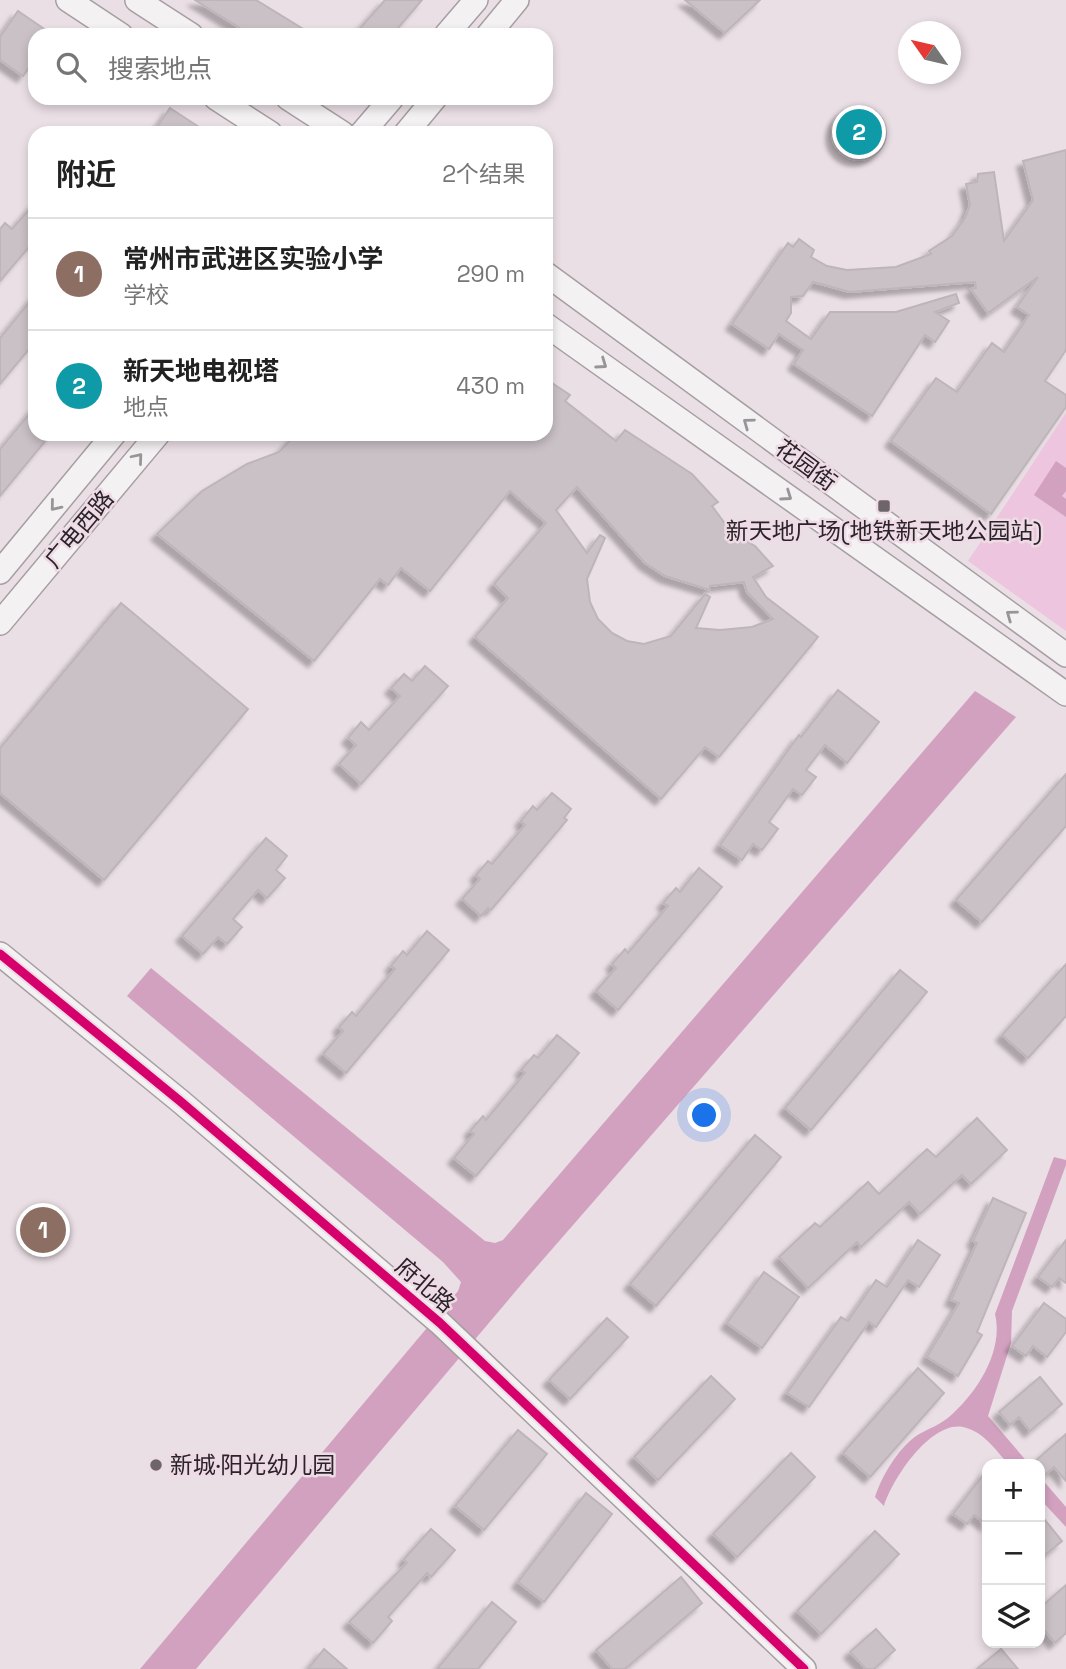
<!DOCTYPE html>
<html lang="zh">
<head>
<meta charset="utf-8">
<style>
  :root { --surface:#fff; --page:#f6f6f6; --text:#222; --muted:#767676; --line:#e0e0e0; --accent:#b45309 }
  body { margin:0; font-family:"Space Grotesk","Noto Sans SC",sans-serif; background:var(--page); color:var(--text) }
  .controls { position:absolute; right:21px; bottom:21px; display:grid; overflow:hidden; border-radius:14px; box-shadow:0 4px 10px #0003 }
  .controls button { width:63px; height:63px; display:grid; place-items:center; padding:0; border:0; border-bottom:2px solid var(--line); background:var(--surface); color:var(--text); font:35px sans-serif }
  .compass { position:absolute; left:898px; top:21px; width:63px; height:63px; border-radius:50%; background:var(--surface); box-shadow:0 4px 10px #0003; rotate:304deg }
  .you { position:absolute; left:705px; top:1116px; width:24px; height:24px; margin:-18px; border:5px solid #fff; border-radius:50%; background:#1a73e8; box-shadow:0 0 0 10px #1a73e833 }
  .badge { display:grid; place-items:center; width:46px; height:46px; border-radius:50%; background:var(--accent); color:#fff; font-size:23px; font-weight:700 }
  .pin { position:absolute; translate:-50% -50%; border:4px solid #fff; box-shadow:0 2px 7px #0006 }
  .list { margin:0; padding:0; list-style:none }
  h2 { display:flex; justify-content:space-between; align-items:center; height:91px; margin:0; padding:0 28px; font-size:30px }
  h2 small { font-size:23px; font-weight:400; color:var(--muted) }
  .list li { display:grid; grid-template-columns:46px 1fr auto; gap:21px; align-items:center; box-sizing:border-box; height:112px; padding:0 28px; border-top:2px solid var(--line) }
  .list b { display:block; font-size:26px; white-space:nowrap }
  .list p { margin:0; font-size:23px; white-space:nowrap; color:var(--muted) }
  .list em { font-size:23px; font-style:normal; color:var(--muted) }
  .icon { flex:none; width:38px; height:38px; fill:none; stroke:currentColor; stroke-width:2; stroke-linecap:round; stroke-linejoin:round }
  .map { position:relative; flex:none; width:1066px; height:1669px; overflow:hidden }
  .search { position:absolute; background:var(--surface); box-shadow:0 4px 10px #0003; left:28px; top:28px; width:525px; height:77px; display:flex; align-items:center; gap:18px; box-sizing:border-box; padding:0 24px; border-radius:21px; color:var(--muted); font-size:26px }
  .panel { position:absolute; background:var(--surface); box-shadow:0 4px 10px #0003; left:28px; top:126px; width:525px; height:315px; border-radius:21px }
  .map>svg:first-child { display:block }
  .green { fill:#edc5de }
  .water { fill:#d2a1c0 }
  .building { fill:#cac1c6; stroke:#bdb5ba; stroke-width:2; fill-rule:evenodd; filter:url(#shadow) }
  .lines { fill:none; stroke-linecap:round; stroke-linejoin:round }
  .secondary-casing { stroke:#a69ea2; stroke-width:26 }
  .secondary { stroke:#f4f1f3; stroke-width:23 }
  .cycleway-casing { stroke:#eedbe6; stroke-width:13 }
  .cycleway { stroke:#d6006c; stroke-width:9 }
  .oneway { stroke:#999498 }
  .poi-dot { fill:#6d656a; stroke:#eedbe6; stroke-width:2.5 }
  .labels { text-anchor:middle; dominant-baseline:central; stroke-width:5; stroke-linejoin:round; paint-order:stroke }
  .street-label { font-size:23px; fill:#2a2328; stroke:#eedbe6 }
  .poi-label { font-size:23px; fill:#2a2328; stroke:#eedbe6 }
</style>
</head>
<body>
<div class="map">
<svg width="1066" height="1669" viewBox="0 0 1066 1669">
  <defs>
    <filter id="shadow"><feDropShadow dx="-6" dy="6" stdDeviation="2" flood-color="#0004"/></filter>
  </defs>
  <rect width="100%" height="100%" fill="#eadfe5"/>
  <path class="green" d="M 1066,413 L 1066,631 L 968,561 Z"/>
  <g class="water">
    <path d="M 1056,461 L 1066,468 L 1066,491 L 1062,496 L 1066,499 L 1066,517 L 1034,495 Z"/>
    <path d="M 975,691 L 1016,717 L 526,1279 L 196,1669 L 140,1669 L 458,1291 L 461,1282 L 443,1262 L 127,996 L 151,968 L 485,1241 L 495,1243 L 503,1240 Z"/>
    <path d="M 1054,1157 L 1066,1160 L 1066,1165 L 1012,1311 L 1011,1343 L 988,1416 L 1029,1464 L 1008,1464 C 996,1450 983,1431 963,1427 C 930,1421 892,1480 884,1506 L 875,1497 C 882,1476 897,1450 916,1436 C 927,1429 940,1425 949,1417 C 977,1393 1004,1351 995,1314 Z"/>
    <path d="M 1040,1477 L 1066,1507 L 1066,1527 L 1040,1499 Z"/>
  </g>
  <g class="building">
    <path d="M 195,0 L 256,0 L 313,35 L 251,35 Z"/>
    <path d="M 385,0 L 422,0 L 392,35 L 354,35 Z"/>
    <path d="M 685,0 L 760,0 L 725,33 Z"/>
    <path d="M 18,11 L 53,35 L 35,35 L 35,59 L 23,76 L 0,60 L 0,37 Z"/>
    <circle cx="859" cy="133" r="27"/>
    <path d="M 170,108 L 208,133 L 153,133 Z"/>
    <path d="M 1066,150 L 1066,350 L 1045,381 L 1066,395 L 1066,407 L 991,514 L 891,441 L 936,378 L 957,392 L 992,343 L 1004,352 L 1029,315 L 1017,307 L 1038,277 L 988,313 L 971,289 L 976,288 L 975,282 L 850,292 L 813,282 L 803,296 L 791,297 L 791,313 L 786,321 L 811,339 L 830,312 L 896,312 L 956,294 L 959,303 L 935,312 L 949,321 L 935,342 L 925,335 L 872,416 L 794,364 L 803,350 L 779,334 L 769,349 L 732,324 L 788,243 L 793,247 L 799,239 L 814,250 L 811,257 L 827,266 L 847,270 L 896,267 L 931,254 L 929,251 L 952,236 L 965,218 L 970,205 L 966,184 L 977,182 L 978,174 L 994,172 L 1004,241 L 1033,200 L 1023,161 Z"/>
    <path d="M 35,203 L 35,240 L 0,281 L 0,229 L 5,223 L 12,229 Z"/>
    <path d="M 35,295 L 35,342 L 0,384 L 0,338 Z"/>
    <path d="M 546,379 L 570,395 L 565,401 L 616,441 L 625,430 L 692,474 L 718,502 L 712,506 L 732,533 L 755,546 L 773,566 L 753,577 L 766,597 L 818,637 L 719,757 L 705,747 L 661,799 L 475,637 L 508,598 L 494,584 L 546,523 L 510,491 L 430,591 L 401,568 L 388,585 L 380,579 L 314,661 L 157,534 L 202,491 L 247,464 L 279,452 L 296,434 L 546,434 ZM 577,487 L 645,563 L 665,576 L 710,590 L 710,586 L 744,582 L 747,592 L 773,619 L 752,627 L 720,630 L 696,628 L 710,597 L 705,594 L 671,636 L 644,644 L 627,641 L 612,633 L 598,619 L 590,602 L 587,579 L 605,538 L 600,535 L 587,553 L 556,510 Z"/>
    <path d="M 35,407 L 35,434 L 51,434 L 0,496 L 0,449 Z"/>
    <path d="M 121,603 L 248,709 L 104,880 L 0,793 L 0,748 Z"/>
    <path d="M 425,666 L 448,686 L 361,784 L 339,764 L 356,745 L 348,738 L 361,722 L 369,730 L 400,696 L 391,688 L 404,674 L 412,681 Z"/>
    <path d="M 838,690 L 879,722 L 847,763 L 825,745 L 806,770 L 816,777 L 802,795 L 793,789 L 769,822 L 778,829 L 762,850 L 753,844 L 742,860 L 720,845 L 799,735 L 801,737 Z"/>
    <path d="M 1066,774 L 1066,826 L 982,922 L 956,900 Z"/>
    <path d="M 552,793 L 571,809 L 564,818 L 567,820 L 491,910 L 488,908 L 481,916 L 462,899 L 480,879 L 476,875 L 488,861 L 492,864 L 525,825 L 521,821 L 533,806 L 537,810 Z"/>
    <path d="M 266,838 L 287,856 L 276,870 L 285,878 L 267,898 L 258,890 L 233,919 L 242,927 L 227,944 L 218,937 L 203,954 L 182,936 Z"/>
    <path d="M 699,868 L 722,887 L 618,1010 L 596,991 L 616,968 L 612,964 L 625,949 L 628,953 L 668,906 L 663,903 L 676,888 L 680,892 Z"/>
    <path d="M 427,931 L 449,950 L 346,1073 L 323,1054 L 343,1031 L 339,1027 L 352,1012 L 356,1016 L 395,969 L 391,966 L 403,951 L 407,955 Z"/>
    <path d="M 1066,964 L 1066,1016 L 1028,1058 L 1002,1035 Z"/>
    <path d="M 900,970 L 927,992 L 811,1130 L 785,1108 Z"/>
    <path d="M 557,1035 L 579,1053 L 476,1176 L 454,1158 L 474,1134 L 470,1131 L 483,1116 L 486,1120 L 525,1073 L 521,1070 L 534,1055 L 538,1058 Z"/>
    <path d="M 977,1118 L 1007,1150 L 971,1184 L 962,1175 L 920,1214 L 909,1202 L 861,1247 L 857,1242 L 808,1288 L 779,1257 L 815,1223 L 820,1227 L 868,1182 L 879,1194 L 927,1149 L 936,1157 Z"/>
    <path d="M 755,1135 L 781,1157 L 656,1306 L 630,1284 Z"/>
    <path d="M 993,1198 L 1026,1213 L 977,1332 L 982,1335 L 958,1376 L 927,1357 L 959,1303 L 951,1300 L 977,1243 L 973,1241 Z"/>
    <path d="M 918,1240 L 940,1255 L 919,1287 L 908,1280 L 876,1327 L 869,1322 L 809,1407 L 787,1393 L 841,1317 L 848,1321 L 876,1280 L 887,1287 Z"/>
    <path d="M 1066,1240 L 1066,1283 L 1059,1278 L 1052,1287 L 1038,1277 Z"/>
    <path d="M 764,1272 L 799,1297 L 762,1348 L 727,1323 Z"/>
    <path d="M 1044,1303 L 1066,1319 L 1066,1332 L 1047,1357 L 1033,1346 L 1026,1356 L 1012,1346 Z"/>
    <path d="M 607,1318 L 628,1337 L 570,1399 L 549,1380 Z"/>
    <path d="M 918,1368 L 944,1393 L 870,1477 L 843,1453 Z"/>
    <path d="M 711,1376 L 735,1399 L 658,1480 L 634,1457 Z"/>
    <path d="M 1040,1377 L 1062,1404 L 1030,1431 L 1019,1417 L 1010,1425 L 999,1412 Z"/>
    <path d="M 518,1430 L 547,1454 L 484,1530 L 455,1506 Z"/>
    <path d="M 1066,1434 L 1066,1481 L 1054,1467 L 1045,1475 L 1040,1464 L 1034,1462 Z"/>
    <path d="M 791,1453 L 815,1477 L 737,1557 L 713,1534 Z"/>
    <path d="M 987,1470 L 987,1525 L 974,1515 L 967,1524 L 953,1514 Z"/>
    <path d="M 586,1493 L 612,1514 L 544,1602 L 518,1582 Z"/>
    <path d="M 1040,1514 L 1062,1541 L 1040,1559 Z"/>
    <path d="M 431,1529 L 455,1550 L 431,1577 L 427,1573 L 388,1617 L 392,1621 L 373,1643 L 349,1622 L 407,1563 L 404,1559 Z"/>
    <path d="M 875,1531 L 899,1554 L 821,1634 L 797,1611 Z"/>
    <path d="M 681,1577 L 702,1603 L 625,1669 L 612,1669 L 596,1650 Z"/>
    <path d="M 1066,1585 L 1066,1633 L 1055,1643 L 1040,1625 L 1040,1608 Z"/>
    <path d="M 492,1602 L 516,1622 L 478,1669 L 437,1669 Z"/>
    <path d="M 876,1629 L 895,1650 L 874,1669 L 866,1669 L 850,1652 Z"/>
    <path d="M 324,1649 L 347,1669 L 308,1669 Z"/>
    <path d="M 1001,1649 L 1018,1669 L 977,1669 Z"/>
  </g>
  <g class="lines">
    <defs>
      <g id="secondary">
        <path d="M 68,0 L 121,35"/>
        <path d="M 137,0 L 191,35"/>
        <path d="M 446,35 L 476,0"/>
        <path d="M 488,35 L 517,0"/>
        <path d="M 216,98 L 270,133"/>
        <path d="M 288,98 L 342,133"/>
        <path d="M 362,133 L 392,98"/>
        <path d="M 406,133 L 435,98"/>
        <path d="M 546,274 L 1066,655"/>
        <path d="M 546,325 L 1066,694"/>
        <path d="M 0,572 L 114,434"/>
        <path d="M 0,623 L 158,434"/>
        <path d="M 0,954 L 180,1101 L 440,1323 L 804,1669"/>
      </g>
    </defs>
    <use href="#secondary" class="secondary-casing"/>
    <use href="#secondary" class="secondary"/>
    <defs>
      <path id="cycleway" d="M 0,954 L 180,1101 L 440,1323 L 804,1669"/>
    </defs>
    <use href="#cycleway" class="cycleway-casing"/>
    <use href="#cycleway" class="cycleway"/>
  </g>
  <defs><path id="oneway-chevron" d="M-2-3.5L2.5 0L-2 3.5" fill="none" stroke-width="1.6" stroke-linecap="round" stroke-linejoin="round" transform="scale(1.75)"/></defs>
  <g class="oneway">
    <use href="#oneway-chevron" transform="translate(602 364) rotate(35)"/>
    <use href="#oneway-chevron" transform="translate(748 423) rotate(-144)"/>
    <use href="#oneway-chevron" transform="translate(138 458) rotate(-50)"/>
    <use href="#oneway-chevron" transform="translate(787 496) rotate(35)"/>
    <use href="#oneway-chevron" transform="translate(55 506) rotate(129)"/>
    <use href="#oneway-chevron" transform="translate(1011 615) rotate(-144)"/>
  </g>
  <g class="poi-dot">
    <rect x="877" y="499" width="14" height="14" rx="3.5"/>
    <circle cx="156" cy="1465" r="7"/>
  </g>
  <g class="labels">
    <g class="street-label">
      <text transform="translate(806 465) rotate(36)">花园街</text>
      <text transform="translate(79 529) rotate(-50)">广电西路</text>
      <text transform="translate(425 1285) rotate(41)">府北路</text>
    </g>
    <g class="poi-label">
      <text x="884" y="531">新天地广场(地铁新天地公园站)</text>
      <text x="170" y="1465" text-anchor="start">新城·阳光幼儿园</text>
    </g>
  </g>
</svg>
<div class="controls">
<button>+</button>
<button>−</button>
<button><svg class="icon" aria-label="layers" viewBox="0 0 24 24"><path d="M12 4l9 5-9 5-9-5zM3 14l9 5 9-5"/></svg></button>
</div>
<svg class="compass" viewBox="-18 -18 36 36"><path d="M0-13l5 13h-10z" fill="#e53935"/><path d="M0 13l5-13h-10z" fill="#767676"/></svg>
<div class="you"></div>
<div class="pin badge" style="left:43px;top:1230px;background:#8d6e63">1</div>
<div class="pin badge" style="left:859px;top:132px;background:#0f9aa8">2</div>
<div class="search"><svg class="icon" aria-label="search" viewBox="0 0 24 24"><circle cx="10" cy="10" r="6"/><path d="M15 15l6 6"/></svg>搜索地点</div>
<section class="panel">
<h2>附近<small>2个结果</small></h2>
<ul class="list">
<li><span class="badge" style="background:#8d6e63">1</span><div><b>常州市武进区实验小学</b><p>学校</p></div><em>290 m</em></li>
<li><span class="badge" style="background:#0f9aa8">2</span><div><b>新天地电视塔</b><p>地点</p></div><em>430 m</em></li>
</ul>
</section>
</div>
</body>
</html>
